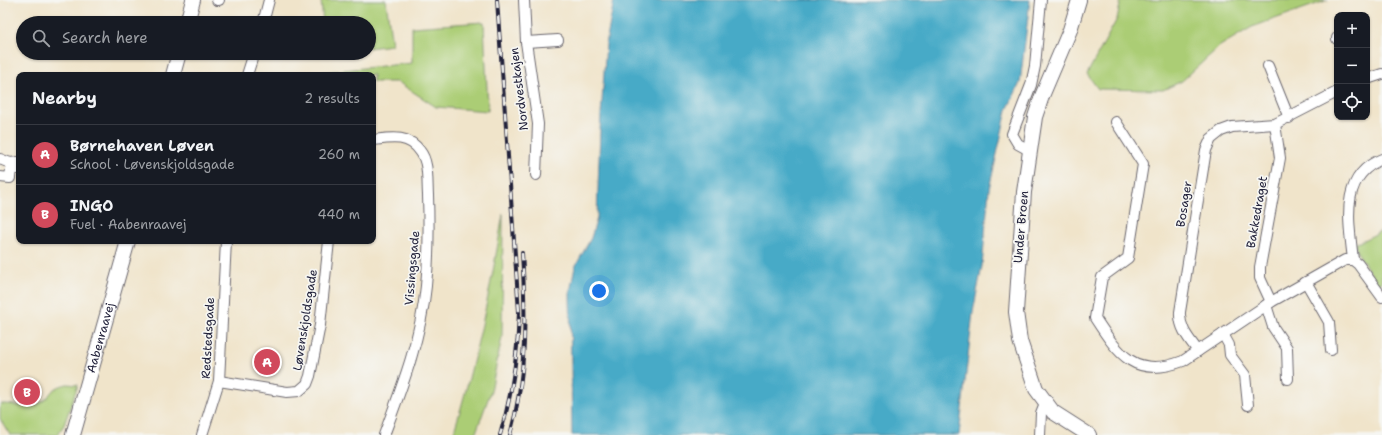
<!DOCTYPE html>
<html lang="en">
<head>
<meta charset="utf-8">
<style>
  :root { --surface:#171b24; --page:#242831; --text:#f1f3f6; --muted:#9ea1a6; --line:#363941; --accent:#d1495b }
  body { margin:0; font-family:"Shantell Sans",sans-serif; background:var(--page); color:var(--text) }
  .controls { position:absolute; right:12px; top:12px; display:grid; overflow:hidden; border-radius:8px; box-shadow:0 1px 3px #0004 }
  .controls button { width:36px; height:36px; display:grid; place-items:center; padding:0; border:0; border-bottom:1px solid var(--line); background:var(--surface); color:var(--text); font:20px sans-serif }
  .you { position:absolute; left:599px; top:291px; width:14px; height:14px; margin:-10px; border:3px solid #fff; border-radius:50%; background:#1a73e8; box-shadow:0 0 0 6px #1a73e833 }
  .badge { display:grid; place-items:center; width:26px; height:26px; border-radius:50%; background:var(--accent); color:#fff; font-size:13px; font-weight:700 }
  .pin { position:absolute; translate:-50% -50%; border:2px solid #fff; box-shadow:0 1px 4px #0006 }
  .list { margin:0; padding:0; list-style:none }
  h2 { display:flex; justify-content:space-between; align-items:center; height:52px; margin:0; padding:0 16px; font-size:17px }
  h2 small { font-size:13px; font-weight:400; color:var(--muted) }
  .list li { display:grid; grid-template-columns:26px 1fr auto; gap:12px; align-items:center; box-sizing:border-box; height:60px; padding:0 16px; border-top:1px solid var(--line) }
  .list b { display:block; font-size:15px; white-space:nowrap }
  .list p { margin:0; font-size:13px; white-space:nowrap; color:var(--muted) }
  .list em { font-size:13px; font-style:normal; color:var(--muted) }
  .icon { flex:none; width:22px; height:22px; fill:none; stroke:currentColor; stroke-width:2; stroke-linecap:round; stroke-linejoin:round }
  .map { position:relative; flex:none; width:1382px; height:435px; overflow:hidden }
  .search { position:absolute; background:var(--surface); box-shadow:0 1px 3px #0004; left:16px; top:16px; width:360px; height:44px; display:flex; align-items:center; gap:10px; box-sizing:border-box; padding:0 14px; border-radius:22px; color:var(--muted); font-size:15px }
  .panel { position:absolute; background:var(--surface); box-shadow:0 1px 3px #0004; left:16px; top:72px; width:360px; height:172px; border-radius:8px }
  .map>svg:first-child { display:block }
  .green { fill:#abcd75; stroke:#667858 }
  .water { fill:#47aac7; stroke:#346681 }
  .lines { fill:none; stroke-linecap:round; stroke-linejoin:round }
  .street-casing { stroke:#6a666d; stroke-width:12 }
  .secondary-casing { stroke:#6a666d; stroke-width:16 }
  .street { stroke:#fff; stroke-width:10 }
  .secondary { stroke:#fff; stroke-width:14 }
  .rail-casing { stroke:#22223b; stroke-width:4 }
  .rail { stroke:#f6f6f2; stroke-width:2.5; stroke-dasharray:8; stroke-linecap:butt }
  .labels { text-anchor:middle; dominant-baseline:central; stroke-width:3.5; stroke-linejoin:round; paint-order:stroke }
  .street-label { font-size:12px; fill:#22223b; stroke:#f6f6f2 }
</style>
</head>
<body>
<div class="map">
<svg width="1382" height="435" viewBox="0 0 1382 435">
  <rect width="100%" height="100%" fill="#f6f6f2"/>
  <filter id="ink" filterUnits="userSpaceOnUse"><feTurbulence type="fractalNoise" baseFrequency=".025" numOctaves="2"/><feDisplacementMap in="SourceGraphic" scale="8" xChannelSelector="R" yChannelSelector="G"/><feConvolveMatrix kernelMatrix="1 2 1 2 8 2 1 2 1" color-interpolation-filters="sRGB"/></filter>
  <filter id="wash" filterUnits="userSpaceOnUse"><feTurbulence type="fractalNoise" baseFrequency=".012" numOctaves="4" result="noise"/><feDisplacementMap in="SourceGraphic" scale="16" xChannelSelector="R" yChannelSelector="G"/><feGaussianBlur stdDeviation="0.9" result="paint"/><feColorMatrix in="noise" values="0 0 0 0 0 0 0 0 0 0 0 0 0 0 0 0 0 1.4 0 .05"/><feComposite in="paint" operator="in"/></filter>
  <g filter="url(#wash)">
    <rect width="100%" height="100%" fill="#f0e4ca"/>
    <g class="green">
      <path d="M 321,0 L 386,0 L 392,45 L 369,48 L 369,23 L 323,23 Z"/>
      <path d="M 1121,0 L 1328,0 L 1252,27 L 1220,46 L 1182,81 L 1163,90 L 1098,89 L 1087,74 L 1117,19 Z"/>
      <path d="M 484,22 L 488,111 L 436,107 L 398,82 L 373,82 L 373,75 L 295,75 L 412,63 L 412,27 Z"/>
      <path d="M 503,214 L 502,337 L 491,391 L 475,435 L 453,435 C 475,363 491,289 503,214 Z"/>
      <path d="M 1382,231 L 1382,282 L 1378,285 L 1357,252 L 1355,244 Z"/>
      <path d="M 67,384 L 78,385 L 64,425 L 57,435 L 10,435 L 0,419 L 0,404 C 12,403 29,410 40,403 C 53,396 47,389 67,384 Z"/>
    </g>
    <path class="water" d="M 614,0 L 1030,0 L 1020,83 L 1007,110 L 989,189 L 982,266 L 973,312 L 959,435 L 572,435 L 570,292 L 575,267 L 591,238 L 597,218 L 600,130 L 606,44 Z"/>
  </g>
  <g filter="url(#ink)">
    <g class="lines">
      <defs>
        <g id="street">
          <path d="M 217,0 L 219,0"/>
          <path d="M 524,0 L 526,42 L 538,124 L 536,175"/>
          <path d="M 263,23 L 269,0"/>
          <path d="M 1337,38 L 1337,39"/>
          <path d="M 526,42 L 558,40"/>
          <path d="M 1268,66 L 1289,118"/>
          <path d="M 247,75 L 254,53"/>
          <path d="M 1367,79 L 1382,74"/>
          <path d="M 1116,122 L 1143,164 L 1128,258 L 1102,277 L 1095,318 C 1119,355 1135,379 1183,361 L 1271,302 L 1345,260 L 1353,260 L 1358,264 L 1382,297"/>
          <path d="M 373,140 C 390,138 408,134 420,151 C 429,162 427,181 428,195 C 429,225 429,256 426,286 C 421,338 402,387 384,435"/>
          <path d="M 1029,150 L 1018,144 L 1012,134 L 1031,85 L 1035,66 L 1041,0"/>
          <path d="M 0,159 L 10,163 L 19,162"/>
          <path d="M 0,177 L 10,178 L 11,169 L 19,169"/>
          <path d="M 1353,260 C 1349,222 1339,176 1382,159"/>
          <path d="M 1306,282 L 1329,322 L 1331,350"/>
          <path d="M 1271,302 L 1260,278 L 1260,267 L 1280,158 L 1275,124"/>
          <path d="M 1266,305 L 1273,327 L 1287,348 L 1288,379"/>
          <path d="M 1223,334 L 1229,345 L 1230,355 L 1245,375 L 1248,405"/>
          <path d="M 1198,351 C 1189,339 1179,328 1180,312 L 1206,150 L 1211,139 L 1221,131 L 1232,127 L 1275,124 L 1337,92"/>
          <path d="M 219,381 L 287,392 L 299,391 L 307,384 L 310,376 L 320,325 L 329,241"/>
          <path d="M 202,435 L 219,381 L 226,241"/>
          <path d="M 1040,435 L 1041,413 L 1045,403"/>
        </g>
        <g id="secondary">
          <path d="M 1079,0 L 1070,30 L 1042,96 L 1035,117 L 1024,192 L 1016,312 L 1020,341 L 1036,389 L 1053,412 L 1089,435"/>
          <path d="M 187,23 L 193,0"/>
          <path d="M 173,75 L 179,53"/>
          <path id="s1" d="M 73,435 L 128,241"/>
        </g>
      </defs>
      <use href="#street" class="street-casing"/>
      <use href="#secondary" class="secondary-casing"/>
      <use href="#street" class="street"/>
      <use href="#secondary" class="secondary"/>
      <defs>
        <g id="rail">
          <path d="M 497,0 L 519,312 C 518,354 512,395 500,435"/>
          <path d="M 510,435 C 527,375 526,315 522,253"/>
        </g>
      </defs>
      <use href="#rail" class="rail-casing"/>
      <use href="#rail" class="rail"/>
    </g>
  </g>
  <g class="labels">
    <g class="street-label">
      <text transform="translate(519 89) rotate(-97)">Nordvestkajen</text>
      <text transform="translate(1184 204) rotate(-81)">Bosager</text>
      <text transform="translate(1257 212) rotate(-80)">Bakkedraget</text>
      <text transform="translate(1021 227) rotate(-85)">Under Broen</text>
      <text transform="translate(412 268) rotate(-85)">Vissingsgade</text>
      <text transform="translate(305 320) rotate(-81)">Løvenskjoldsgade</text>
      <text stroke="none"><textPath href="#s1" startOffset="101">Aabenraavej</textPath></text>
      <text transform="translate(208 338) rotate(-87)">Redstedsgade</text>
    </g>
  </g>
</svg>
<div class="controls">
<button>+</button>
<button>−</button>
<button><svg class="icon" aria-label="locate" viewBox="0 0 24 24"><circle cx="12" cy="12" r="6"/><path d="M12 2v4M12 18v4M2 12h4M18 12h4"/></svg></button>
</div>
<div class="you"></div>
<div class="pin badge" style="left:267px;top:362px">A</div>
<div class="pin badge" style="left:27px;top:392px">B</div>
<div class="search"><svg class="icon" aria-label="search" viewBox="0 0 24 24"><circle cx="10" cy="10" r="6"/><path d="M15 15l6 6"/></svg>Search here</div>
<section class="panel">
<h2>Nearby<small>2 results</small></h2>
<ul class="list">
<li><span class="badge">A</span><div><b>Børnehaven Løven</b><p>School · Løvenskjoldsgade</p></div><em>260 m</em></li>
<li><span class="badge">B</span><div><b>INGO</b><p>Fuel · Aabenraavej</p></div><em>440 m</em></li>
</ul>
</section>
</div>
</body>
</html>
